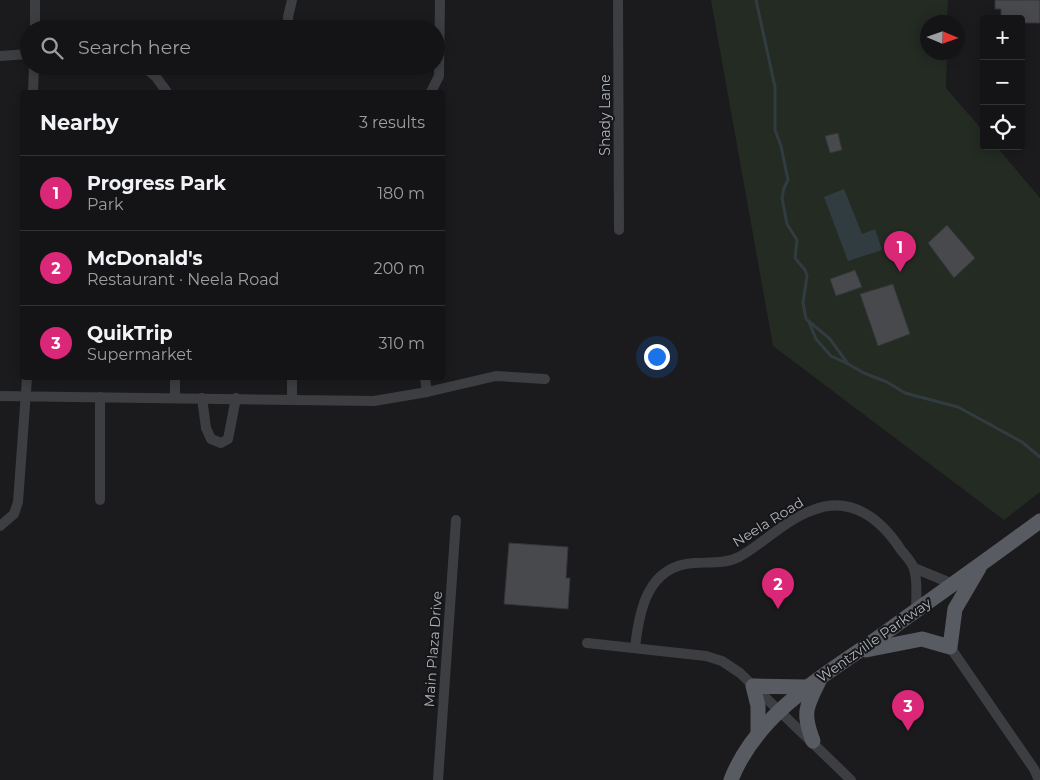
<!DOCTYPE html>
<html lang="en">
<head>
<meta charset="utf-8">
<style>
  :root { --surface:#141416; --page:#212123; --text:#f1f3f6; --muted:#9d9ea1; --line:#333335; --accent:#db2777 }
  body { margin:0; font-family:Montserrat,sans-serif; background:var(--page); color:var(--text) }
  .controls { position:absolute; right:15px; top:15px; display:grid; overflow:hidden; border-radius:5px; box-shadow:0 2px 12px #0003 }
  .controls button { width:45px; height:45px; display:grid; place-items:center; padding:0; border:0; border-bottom:1px solid var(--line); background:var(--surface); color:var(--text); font:25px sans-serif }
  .compass { position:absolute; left:920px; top:15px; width:45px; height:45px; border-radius:50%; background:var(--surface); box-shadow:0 2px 12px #0003; rotate:92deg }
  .you { position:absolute; left:656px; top:356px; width:18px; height:18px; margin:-12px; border:4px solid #fff; border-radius:50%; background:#1a73e8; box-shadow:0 0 0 8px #1a73e833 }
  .badge { display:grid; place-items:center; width:32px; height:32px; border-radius:50%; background:var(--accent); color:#fff; font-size:16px; font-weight:700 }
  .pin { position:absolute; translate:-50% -41px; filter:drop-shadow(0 1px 2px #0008) }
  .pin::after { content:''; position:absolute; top:26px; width:18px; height:15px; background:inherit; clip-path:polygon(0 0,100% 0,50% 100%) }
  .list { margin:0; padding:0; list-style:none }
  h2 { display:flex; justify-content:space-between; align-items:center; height:65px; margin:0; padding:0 20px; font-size:21px }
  h2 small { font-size:16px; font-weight:400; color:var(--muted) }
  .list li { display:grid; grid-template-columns:32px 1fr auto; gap:15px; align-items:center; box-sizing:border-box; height:75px; padding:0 20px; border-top:1px solid var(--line) }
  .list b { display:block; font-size:19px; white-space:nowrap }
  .list p { margin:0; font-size:16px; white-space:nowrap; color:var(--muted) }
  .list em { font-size:16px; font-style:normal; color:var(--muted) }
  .icon { flex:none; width:28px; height:28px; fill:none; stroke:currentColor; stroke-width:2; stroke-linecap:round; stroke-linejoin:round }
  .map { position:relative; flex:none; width:1040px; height:780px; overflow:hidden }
  .search { position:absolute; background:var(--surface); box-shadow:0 2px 12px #0003; left:20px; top:20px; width:425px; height:55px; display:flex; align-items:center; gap:12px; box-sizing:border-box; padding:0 18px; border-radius:28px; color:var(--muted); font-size:19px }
  .panel { position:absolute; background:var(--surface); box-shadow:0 2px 12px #0003; left:20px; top:90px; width:425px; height:290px; border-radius:5px }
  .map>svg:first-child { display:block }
  .green { fill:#232b23 }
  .water { fill:#313c41 }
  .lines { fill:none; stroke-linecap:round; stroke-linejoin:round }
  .stream { stroke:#313c41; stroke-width:3 }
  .building { fill:#48494d; stroke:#353539 }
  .minor { stroke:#3c3e42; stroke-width:10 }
  .primary { stroke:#585b61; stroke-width:15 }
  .labels { text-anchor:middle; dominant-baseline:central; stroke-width:4; stroke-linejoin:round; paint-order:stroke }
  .street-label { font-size:14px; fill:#aeb4bc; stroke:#161618 }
</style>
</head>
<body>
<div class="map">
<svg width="1040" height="780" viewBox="0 0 1040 780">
  <rect width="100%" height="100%" fill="#1b1b1d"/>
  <path class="green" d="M 711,0 L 948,0 L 947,22 L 928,22 L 928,52 L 947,53 L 946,88 L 984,132 L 984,146 L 996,146 L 1040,198 L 1040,492 L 1004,520 L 773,346 Z"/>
  <path class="water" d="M 844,189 L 862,234 L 875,229 L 882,250 L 848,261 L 824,197 Z"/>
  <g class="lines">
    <g class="stream">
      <path d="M 756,0 L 775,87 L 775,130 L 781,146 L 788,180 L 784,188 L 782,198 L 787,224 L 797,240 L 795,258 L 805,270 L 807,276 L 803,303 L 806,319 L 830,339 L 848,364 L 864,373 L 887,382 L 905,393 L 958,407 L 1022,442 L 1040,457"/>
      <path d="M 809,322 L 816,339 L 831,356 L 846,363"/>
    </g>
  </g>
  <g class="building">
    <path d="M 995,0 L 1040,0 L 1040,23 L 1021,23 L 1021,19 L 1001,19 L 1001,9 L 995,9 Z"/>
    <path d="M 838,133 L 842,150 L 830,153 L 825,136 Z"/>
    <path d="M 947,225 L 975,258 L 954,278 L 928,243 Z"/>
    <path d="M 855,270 L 862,287 L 836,296 L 830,279 Z"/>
    <path d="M 893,284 L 910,334 L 878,346 L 860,294 Z"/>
    <path d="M 509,543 L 568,547 L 566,578 L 570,578 L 568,609 L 504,604 Z"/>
  </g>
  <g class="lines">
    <g class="minor">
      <path d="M 618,0 L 619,230"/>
      <path d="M 35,29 L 35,0"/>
      <path d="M 289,29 L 288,17 L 292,0"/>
      <path d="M 0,56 L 29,54"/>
      <path d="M 143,66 L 156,77 L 167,92"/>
      <path d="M 33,92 L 34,66"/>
      <path d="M 431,92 L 439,76 L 440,0"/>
      <path d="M 425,378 L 427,392"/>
      <path d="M 0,396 L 374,401 L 427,392 L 496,376 L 545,379"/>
      <path d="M 175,398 L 175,378"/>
      <path d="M 202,398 L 206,428 L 211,439 L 221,443 L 228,439 L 236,398"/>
      <path d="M 292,398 L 292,378"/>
      <path d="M 100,500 L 100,397"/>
      <path d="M 0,526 L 14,514 L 18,502 L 27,378"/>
      <path d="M 914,568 L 953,584"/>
      <path d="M 587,643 L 706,656 L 722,661 L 740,673 L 851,780"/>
      <path d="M 950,647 L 1034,769 L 1039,780"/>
      <path d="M 635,648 C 639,611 647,566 694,563 C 709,562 725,564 739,557 C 764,543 785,520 813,510 C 851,495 881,519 901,550 C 905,555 912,562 914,569 C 918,581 916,598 916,611"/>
      <path d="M 438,780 L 456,520"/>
    </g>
    <g class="primary">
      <path d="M 866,650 L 922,639 L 950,647 L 955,609 L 979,568"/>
      <path d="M 758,734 L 758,706 L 753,686 L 807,687"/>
      <path d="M 813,741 C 802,713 806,707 819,681"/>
      <path d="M 731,780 C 758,710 831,672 889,630 C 939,594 990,558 1040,521"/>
    </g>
  </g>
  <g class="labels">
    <g class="street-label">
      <text transform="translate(605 115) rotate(-90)">Shady Lane</text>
      <text transform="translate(768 522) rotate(-32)">Neela Road</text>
      <text transform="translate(874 640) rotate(-35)">Wentzville Parkway</text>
      <text transform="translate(433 649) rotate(-86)">Main Plaza Drive</text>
    </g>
  </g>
</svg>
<div class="controls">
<button>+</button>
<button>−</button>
<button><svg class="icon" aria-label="locate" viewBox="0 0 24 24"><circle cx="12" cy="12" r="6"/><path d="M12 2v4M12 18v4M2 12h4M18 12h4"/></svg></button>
</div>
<svg class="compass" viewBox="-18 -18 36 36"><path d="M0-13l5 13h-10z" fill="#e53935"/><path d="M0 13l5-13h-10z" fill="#9d9ea1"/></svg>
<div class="you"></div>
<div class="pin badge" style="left:900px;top:272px">1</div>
<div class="pin badge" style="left:778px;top:609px">2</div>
<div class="pin badge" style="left:908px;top:731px">3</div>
<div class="search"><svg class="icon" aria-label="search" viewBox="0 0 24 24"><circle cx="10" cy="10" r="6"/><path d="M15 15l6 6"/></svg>Search here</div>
<section class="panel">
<h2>Nearby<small>3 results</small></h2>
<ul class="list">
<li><span class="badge">1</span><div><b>Progress Park</b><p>Park</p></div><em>180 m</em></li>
<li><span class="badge">2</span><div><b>McDonald's</b><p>Restaurant · Neela Road</p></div><em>200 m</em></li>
<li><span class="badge">3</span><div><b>QuikTrip</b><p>Supermarket</p></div><em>310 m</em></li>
</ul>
</section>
</div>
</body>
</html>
